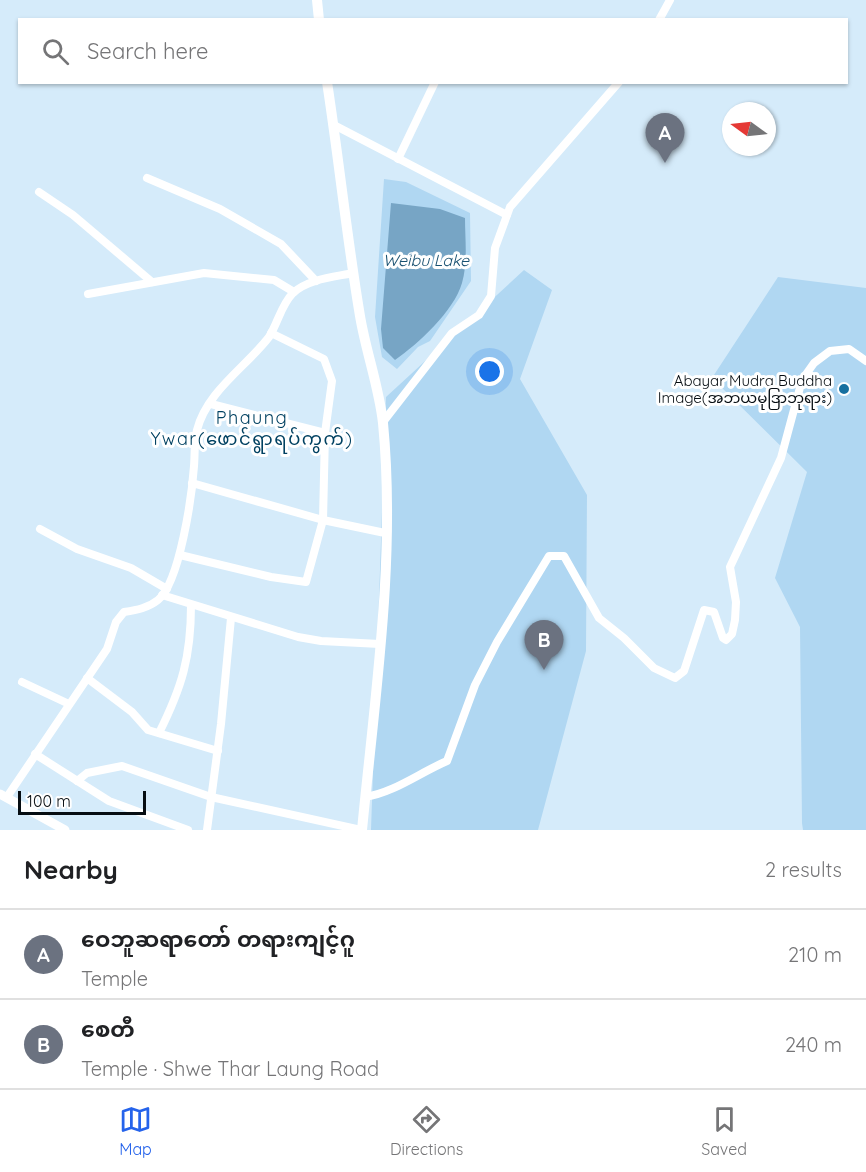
<!DOCTYPE html>
<html lang="en">
<head>
<meta charset="utf-8">
<style>
  :root { --surface:#fff; --page:#f2f2f2; --text:#202124; --muted:#757577; --line:#e0e0e0; --accent:#2563eb }
  body { margin:0; font-family:Quicksand,"Noto Sans Myanmar",sans-serif; background:var(--page); color:var(--text) }
  .compass { position:absolute; left:722px; top:102px; width:54px; height:54px; border-radius:50%; background:var(--surface); box-shadow:0 2px 4px #0004; rotate:285deg }
  .scale { position:absolute; left:18px; bottom:15px; width:128px; box-sizing:border-box; padding-left:6px; border:3px solid #060d12; border-top:0; font-size:16px; line-height:21px; white-space:nowrap; color:#060d12; -webkit-text-stroke:4px #fff; paint-order:stroke }
  .you { position:absolute; left:490px; top:372px; width:21px; height:21px; margin:-15px; border:4px solid #fff; border-radius:50%; background:#1a73e8; box-shadow:0 0 0 9px #1a73e833 }
  .badge { display:grid; place-items:center; width:39px; height:39px; border-radius:50%; background:var(--accent); color:#fff; font-size:20px; font-weight:700 }
  .pin { position:absolute; translate:-50% -50px; filter:drop-shadow(0 2px 3px #0008) }
  .pin::after { content:''; position:absolute; top:32px; width:21px; height:18px; background:inherit; clip-path:polygon(0 0,100% 0,50% 100%) }
  .list { margin:0; padding:0; list-style:none }
  h2 { display:flex; justify-content:space-between; align-items:center; height:78px; margin:0; padding:0 24px; font-size:26px }
  h2 small { font-size:20px; font-weight:400; color:var(--muted) }
  .list li { display:grid; grid-template-columns:39px 1fr auto; gap:18px; align-items:center; box-sizing:border-box; height:90px; padding:0 24px; border-top:2px solid var(--line) }
  .list b { display:block; font-size:22px; white-space:nowrap }
  .list p { margin:0; font-size:20px; white-space:nowrap; color:var(--muted) }
  .list em { font-size:20px; font-style:normal; color:var(--muted) }
  .icon { flex:none; width:33px; height:33px; fill:none; stroke:currentColor; stroke-width:2; stroke-linecap:round; stroke-linejoin:round }
  .map { position:relative; flex:none; width:866px; height:830px; overflow:hidden }
  .search { position:absolute; background:var(--surface); box-shadow:0 2px 4px #0004; left:18px; right:18px; top:18px; height:66px; display:flex; align-items:center; gap:15px; box-sizing:border-box; padding:0 21px; border-radius:0px; color:var(--muted); font-size:22px }
  .sheet { height:258px; background:var(--surface) }
  nav { display:flex; justify-content:space-around; align-items:center; box-sizing:border-box; height:84px; border-top:2px solid var(--line); background:var(--surface); font-size:16px; color:var(--muted) }
  nav a { display:grid; justify-items:center; gap:3px }
  nav .on { color:var(--accent) }
  .map>svg:first-child { display:block }
  .green { fill:#b0d7f2 }
  .water { fill:#77a5c5 }
  .lines { fill:none; stroke-linecap:round; stroke-linejoin:round }
  .minor { stroke:#fff; stroke-width:8 }
  .tertiary { stroke:#fff; stroke-width:9 }
  .secondary { stroke:#fff; stroke-width:10 }
  .poi-dot { fill:#1770a0; stroke:#fff; stroke-width:2 }
  .labels { text-anchor:middle; dominant-baseline:central; stroke-width:6; stroke-linejoin:round; paint-order:stroke }
  .poi-label { font-size:15px; fill:#060d12; stroke:#fff; text-anchor:end }
  .water-label { font-size:16px; font-style:italic; fill:#195171; stroke:#fff }
  .quarter-label { font-size:18px; letter-spacing:1.5px; fill:#004161; stroke:#fff }
</style>
</head>
<body>
<div class="map">
<svg width="866" height="830" viewBox="0 0 866 830">
  <rect width="100%" height="100%" fill="#d5ebfa"/>
  <g class="green">
    <path d="M 384,179 L 406,182 L 470,213 L 471,281 L 430,341 L 418,347 L 397,369 L 382,357 L 375,317 Z"/>
    <path d="M 524,270 L 552,290 L 520,379 L 587,495 L 586,651 L 538,830 L 371,830 L 386,397 Z"/>
    <path d="M 778,277 L 866,288 L 866,830 L 803,830 L 802,823 L 800,627 L 775,578 L 807,472 L 712,378 Z"/>
  </g>
  <path class="water" d="M 391,203 L 440,209 L 465,218 C 465,239 468,262 462,283 C 454,311 418,344 395,360 L 383,348 L 381,329 Z"/>
  <g class="lines">
    <g class="minor">
      <path d="M 659,20 L 670,0"/>
      <path d="M 334,125 L 507,215"/>
      <path d="M 398,159 L 435,82"/>
      <path d="M 147,178 L 220,209 L 281,244 L 316,281"/>
      <path d="M 39,192 L 73,215 L 152,282"/>
      <path d="M 88,294 L 204,273 L 274,280 L 294,292"/>
      <path d="M 211,404 L 325,433"/>
      <path d="M 383,422 L 452,333 L 479,315 L 491,296 L 495,248 L 510,207 L 619,82"/>
      <path d="M 192,483 L 323,520 L 385,533"/>
      <path d="M 40,529 L 77,549 L 131,568 L 167,589"/>
      <path d="M 180,555 L 271,577 L 306,582 L 323,520 L 325,433 L 332,381 L 324,359 L 271,333"/>
      <path d="M 162,595 L 298,637 L 321,641 L 380,644"/>
      <path d="M 87,678 L 132,712 L 148,730 L 218,751"/>
      <path d="M 22,682 L 69,704"/>
      <path d="M 159,733 C 182,687 191,657 191,605"/>
      <path d="M 35,754 L 109,801 L 188,830"/>
      <path d="M 77,781 L 87,773 L 122,766 L 211,797 L 361,830"/>
      <path d="M 7,797 L 107,649 L 116,622 L 124,612 C 137,610 148,608 158,600 C 180,582 192,495 194,466 C 195,454 194,441 197,430 C 207,391 246,367 269,337 C 278,323 281,305 293,293 C 308,279 334,277 353,273"/>
      <path d="M 365,797 C 395,792 419,773 447,761 L 475,685 L 497,642 L 549,556 L 564,556 L 599,618 L 624,638 L 654,668 L 675,678 L 684,671 L 704,610 L 714,612 L 723,638 L 726,640 L 732,634 L 735,620 L 736,602 L 730,567 L 781,458 L 802,380 L 814,363 L 830,351 L 849,349 L 866,361"/>
      <path d="M 207,830 L 221,724 L 231,618"/>
    </g>
    <path class="tertiary" d="M 0,794 L 65,830"/>
    <g class="secondary">
      <path d="M 317,0 L 319,20"/>
      <path d="M 327,82 C 339,160 347,239 360,316 C 366,352 379,387 383,423 C 396,558 375,695 362,830"/>
    </g>
  </g>
  <circle class="poi-dot" cx="844" cy="389" r="6"/>
  <g class="labels">
    <g class="poi-label">
      <text x="832" y="380">Abayar Mudra Buddha<tspan x="832" dy="17">Image(အဘယမုဒြာဘုရား)</tspan></text>
    </g>
    <g class="water-label">
      <text x="426" y="260">Weibu Lake</text>
    </g>
    <g class="quarter-label">
      <text x="252" y="417">Phaung<tspan x="252" dy="21">Ywar(ဖောင်ရွာရပ်ကွက်)</tspan></text>
    </g>
  </g>
</svg>
<svg class="compass" viewBox="-18 -18 36 36"><path d="M0-13l5 13h-10z" fill="#e53935"/><path d="M0 13l5-13h-10z" fill="#757577"/></svg>
<div class="scale">100 m</div>
<div class="you"></div>
<div class="pin badge" style="left:665px;top:163px;background:#6b7280">A</div>
<div class="pin badge" style="left:544px;top:670px;background:#6b7280">B</div>
<div class="search"><svg class="icon" aria-label="search" viewBox="0 0 24 24"><circle cx="10" cy="10" r="6"/><path d="M15 15l6 6"/></svg>Search here</div>
</div>
<section class="sheet">
<h2>Nearby<small>2 results</small></h2>
<ul class="list">
<li><span class="badge" style="background:#6b7280">A</span><div><b>ဝေဘူဆရာတော် တရားကျင့်ဂူ</b><p>Temple</p></div><em>210 m</em></li>
<li><span class="badge" style="background:#6b7280">B</span><div><b>စေတီ</b><p>Temple · Shwe Thar Laung Road</p></div><em>240 m</em></li>
</ul>
</section>
<nav>
<a class="on"><svg class="icon" aria-label="map" viewBox="0 0 24 24"><path d="M3 6l6-2 6 2 6-2v14l-6 2-6-2-6 2zM9 4v14M15 6v14"/></svg>Map</a>
<a><svg class="icon" aria-label="directions" viewBox="0 0 24 24"><path d="M12 3l9 9-9 9-9-9zM9 14v-3h6M13 9l2 2-2 2"/></svg>Directions</a>
<a><svg class="icon" aria-label="saved" viewBox="0 0 24 24"><path d="M7 4h10v16l-5-4-5 4z"/></svg>Saved</a>
</nav>
</body>
</html>
